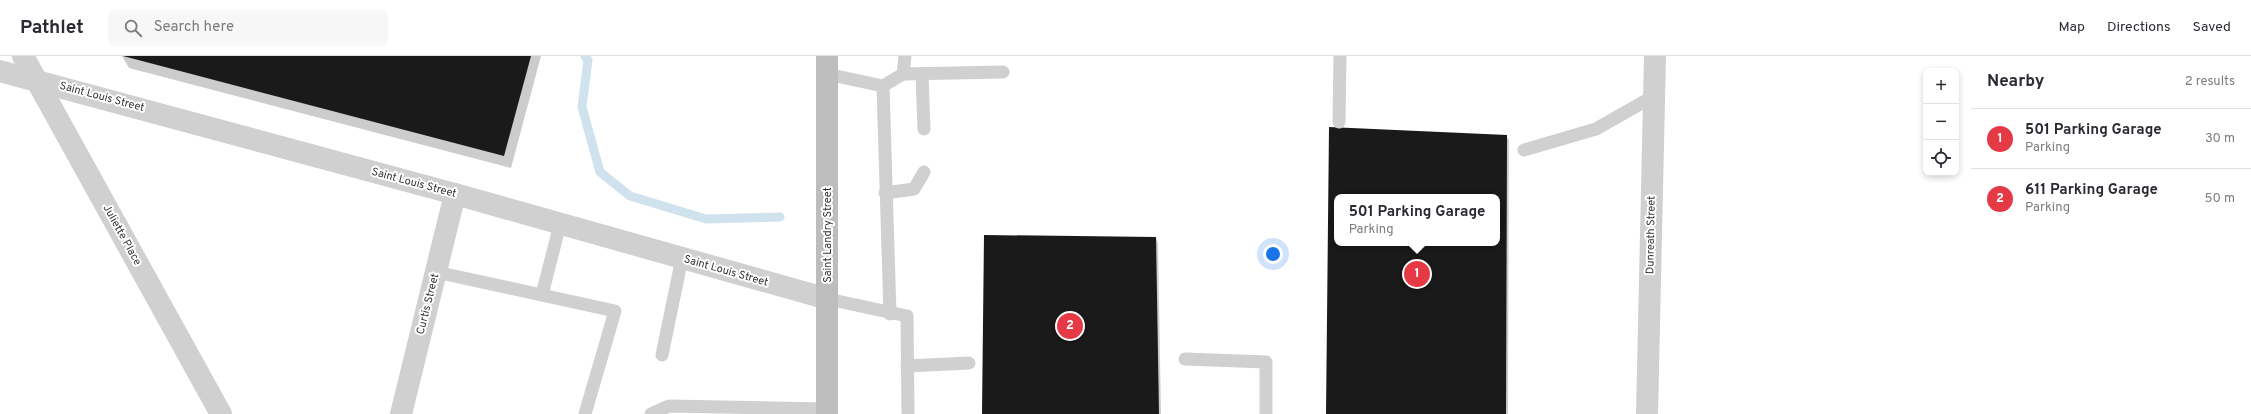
<!DOCTYPE html>
<html lang="en">
<head>
<meta charset="utf-8">
<style>
  :root { --surface:#fff; --page:#f7f7f7; --text:#2b2b33; --muted:#7c7c81; --line:#e1e1e2; --accent:#e63946 }
  body { margin:0; font-family:Overpass,sans-serif; background:var(--page); color:var(--text) }
  .controls { position:absolute; right:12px; top:12px; display:grid; overflow:hidden; border-radius:8px; box-shadow:0 2px 6px #0003 }
  .controls button { width:36px; height:36px; display:grid; place-items:center; padding:0; border:0; border-bottom:1px solid var(--line); background:var(--surface); color:var(--text); font:20px sans-serif }
  .you { position:absolute; left:1273px; top:198px; width:14px; height:14px; margin:-10px; border:3px solid #fff; border-radius:50%; background:#1a73e8; box-shadow:0 0 0 6px #1a73e833 }
  .badge { display:grid; place-items:center; width:26px; height:26px; border-radius:50%; background:var(--accent); color:#fff; font-size:13px; font-weight:700 }
  .pin { position:absolute; translate:-50% -50%; border:2px solid #fff; box-shadow:0 1px 4px #0006 }
  .popup { position:absolute; left:1334px; top:138px; width:166px; height:52px; box-sizing:border-box; display:grid; place-content:center; border-radius:8px; background:var(--surface); filter:drop-shadow(0 1px 3px #0005); font-size:13px; white-space:nowrap; color:var(--muted) }
  .popup b { font-size:15px; color:var(--text) }
  .popup::after { content:''; position:absolute; left:50%; top:100%; margin-left:-8px; border:8px solid transparent; border-top-color:var(--surface) }
  .list { margin:0; padding:0; list-style:none }
  h2 { display:flex; justify-content:space-between; align-items:center; height:52px; margin:0; padding:0 16px; font-size:17px }
  h2 small { font-size:13px; font-weight:400; color:var(--muted) }
  .list li { display:grid; grid-template-columns:26px 1fr auto; gap:12px; align-items:center; box-sizing:border-box; height:60px; padding:0 16px; border-top:1px solid var(--line) }
  .list b { display:block; font-size:15px; white-space:nowrap }
  .list p { margin:0; font-size:13px; white-space:nowrap; color:var(--muted) }
  .list em { font-size:13px; font-style:normal; color:var(--muted) }
  .icon { flex:none; width:22px; height:22px; fill:none; stroke:currentColor; stroke-width:2; stroke-linecap:round; stroke-linejoin:round }
  .map { position:relative; flex:none; width:1971px; height:358px; overflow:hidden }
  header { display:flex; align-items:center; gap:24px; box-sizing:border-box; height:56px; padding:0 20px; background:var(--surface); border-bottom:1px solid var(--line) }
  header strong { font-size:19px }
  nav { display:flex; gap:22px; margin-inline-start:auto; font-size:14px }
  .search { width:280px; height:36px; background:var(--page); display:flex; align-items:center; gap:10px; box-sizing:border-box; padding:0 14px; border-radius:8px; color:var(--muted); font-size:15px }
  main { display:flex }
  aside { flex:1; background:var(--surface) }
  .map>svg:first-child { display:block }
  .shadow { fill:#0003; fill-rule:evenodd }
  .lines { fill:none; stroke-linecap:round; stroke-linejoin:round }
  .stream { stroke:#cfe2ee; stroke-width:9 }
  .building { fill:#1a1a1a; fill-rule:evenodd }
  .lane { stroke:#d0d0d0; stroke-width:13 }
  .street { stroke:#d0d0d0; stroke-width:22 }
  .secondary { stroke:#bdbdbd; stroke-width:22 }
  .labels { text-anchor:middle; dominant-baseline:central; stroke-width:4; stroke-linejoin:round; paint-order:stroke }
  .street-label { font-size:11px; fill:#333; stroke:#fff }
</style>
</head>
<body>
<header>
<strong>Pathlet</strong>
<div class="search"><svg class="icon" aria-label="search" viewBox="0 0 24 24"><circle cx="10" cy="10" r="6"/><path d="M15 15l6 6"/></svg>Search here</div>
<nav><a>Map</a><a>Directions</a><a>Saved</a></nav>
</header>
<main>
<div class="map">
<svg width="1971" height="358" viewBox="0 0 1971 358">
  <rect width="100%" height="100%" fill="#fff"/>
  <g class="shadow">
    <path d="M 122,0 L 541,0 L 511,112 L 129,12 Z"/>
    <path d="M 1330,72 L 1506,80 L 1509,84 L 1508,358 L 1327,358 ZM 1337,141 L 1497,141 L 1497,187 L 1337,187 Z"/>
    <path d="M 1156,182 L 1158,187 L 1161,358 L 983,358 Z"/>
  </g>
  <g class="lines">
    <path class="stream" d="M 585,0 L 588,4 L 582,51 L 600,116 L 630,140 L 706,163 L 780,161"/>
  </g>
  <g class="building">
    <path d="M 123,0 L 531,0 L 504,100 Z"/>
    <path d="M 1329,71 L 1507,79 L 1506,358 L 1326,358 ZM 1337,141 L 1497,141 L 1497,187 L 1337,187 Z"/>
    <path d="M 984,179 L 1156,181 L 1159,358 L 982,358 Z"/>
  </g>
  <g class="lines">
    <g class="lane">
      <path d="M 827,18 L 883,30 L 890,258"/>
      <path d="M 903,18 L 1003,16"/>
      <path d="M 922,18 L 924,73"/>
      <path d="M 883,30 L 903,18 L 905,0"/>
      <path d="M 1339,66 L 1340,0"/>
      <path d="M 1524,94 L 1596,73 L 1654,40"/>
      <path d="M 885,137 L 914,133 L 924,116"/>
      <path d="M 436,216 L 615,255 L 585,358"/>
      <path d="M 542,239 L 560,168"/>
      <path d="M 828,243 L 907,260 L 908,358"/>
      <path d="M 662,299 L 682,202"/>
      <path d="M 1185,303 L 1266,306 L 1266,358"/>
      <path d="M 907,310 L 969,307"/>
      <path d="M 651,358 L 669,350 L 827,353"/>
    </g>
    <g class="street">
      <path d="M 23,0 L 221,358"/>
      <path d="M 0,15 L 455,138 L 828,243"/>
      <path d="M 401,358 L 455,138"/>
      <path d="M 1647,358 L 1655,0"/>
    </g>
    <path class="secondary" d="M 827,0 L 827,358"/>
  </g>
  <g class="labels">
    <g class="street-label">
      <text transform="translate(102 41) rotate(15)">Saint Louis Street</text>
      <text transform="translate(414 127) rotate(15)">Saint Louis Street</text>
      <text transform="translate(122 179) rotate(61)">Juliette Place</text>
      <text transform="translate(828 179) rotate(-90)">Saint Landry Street</text>
      <text transform="translate(1651 179) rotate(-89)">Dunreath Street</text>
      <text transform="translate(726 215) rotate(16)">Saint Louis Street</text>
      <text transform="translate(428 248) rotate(-76)">Curtis Street</text>
    </g>
  </g>
</svg>
<div class="controls">
<button>+</button>
<button>−</button>
<button><svg class="icon" aria-label="locate" viewBox="0 0 24 24"><circle cx="12" cy="12" r="6"/><path d="M12 2v4M12 18v4M2 12h4M18 12h4"/></svg></button>
</div>
<div class="you"></div>
<div class="pin badge" style="left:1417px;top:218px">1</div>
<div class="popup"><b>501 Parking Garage</b>Parking</div>
<div class="pin badge" style="left:1070px;top:270px">2</div>
</div>
<aside>
<h2>Nearby<small>2 results</small></h2>
<ul class="list">
<li><span class="badge">1</span><div><b>501 Parking Garage</b><p>Parking</p></div><em>30 m</em></li>
<li><span class="badge">2</span><div><b>611 Parking Garage</b><p>Parking</p></div><em>50 m</em></li>
</ul>
</aside>
</main>
</body>
</html>
